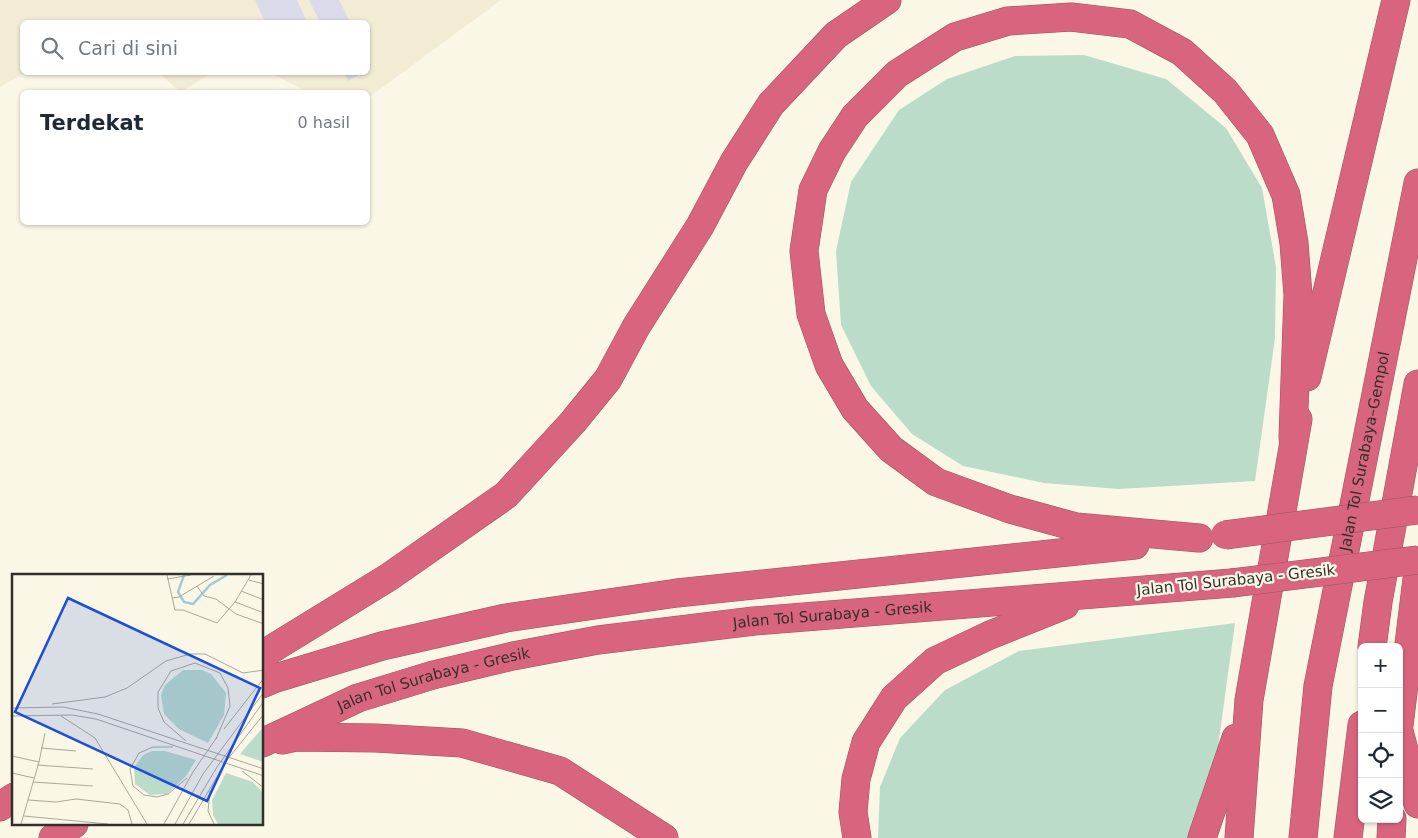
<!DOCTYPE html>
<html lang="id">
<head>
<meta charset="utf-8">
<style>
  :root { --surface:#fff; --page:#f6f6f7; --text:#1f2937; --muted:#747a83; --line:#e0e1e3 }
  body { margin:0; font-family:"DejaVu Sans",sans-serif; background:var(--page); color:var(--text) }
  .controls { position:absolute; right:15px; bottom:15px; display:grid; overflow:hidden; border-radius:8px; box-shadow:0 1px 4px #0004 }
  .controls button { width:45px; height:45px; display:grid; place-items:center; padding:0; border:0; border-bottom:1px solid var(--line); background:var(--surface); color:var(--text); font:25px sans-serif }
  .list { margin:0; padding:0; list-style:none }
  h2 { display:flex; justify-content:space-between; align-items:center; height:65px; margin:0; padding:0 20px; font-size:21px }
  h2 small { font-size:16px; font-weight:400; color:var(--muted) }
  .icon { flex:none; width:28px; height:28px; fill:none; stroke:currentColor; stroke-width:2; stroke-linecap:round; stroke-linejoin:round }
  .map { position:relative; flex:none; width:1418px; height:838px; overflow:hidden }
  .search { position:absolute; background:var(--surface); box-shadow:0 1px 4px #0004; left:20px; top:20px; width:350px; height:55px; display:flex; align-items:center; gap:12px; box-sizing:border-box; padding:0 18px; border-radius:8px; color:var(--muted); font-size:19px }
  .panel { position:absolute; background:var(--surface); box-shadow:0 1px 4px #0004; left:20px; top:90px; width:350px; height:135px; border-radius:8px }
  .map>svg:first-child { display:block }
  .built { fill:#f2ecd5 }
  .green { fill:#bbdcc8 }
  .building { fill:#dbdaea }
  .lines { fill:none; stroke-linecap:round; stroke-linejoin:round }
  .highway-casing { stroke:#9e5260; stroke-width:29 }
  .highway { stroke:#d8657d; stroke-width:28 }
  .highway-bridge-casing { stroke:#9e5260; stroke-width:29; stroke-linecap:butt }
  .highway-bridge { stroke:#d8657d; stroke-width:28 }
  .labels { text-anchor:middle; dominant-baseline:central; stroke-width:4.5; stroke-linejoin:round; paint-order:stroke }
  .street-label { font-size:15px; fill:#32302a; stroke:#fbf7e7 }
  .inset-river { fill:none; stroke:#a1cada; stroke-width:2.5 }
  .inset-road { fill:none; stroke:#aba79b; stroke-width:1 }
  .view { fill:#1d4ed8; fill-opacity:0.15; stroke:#1d4ed8; stroke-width:2.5 }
  .inset-edge { fill:none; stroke:#32302a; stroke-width:2.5 }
</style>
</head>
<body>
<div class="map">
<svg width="1418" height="838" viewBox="0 0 1418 838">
  <rect width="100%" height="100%" fill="#fbf7e7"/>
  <g class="built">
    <path d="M 0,0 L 501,0 L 368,98 L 368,92 L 308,92 L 270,73 L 368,72 L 368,22 L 22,22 L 22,72 L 25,73 L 0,87 Z"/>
    <path d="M 159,73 L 212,73 L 180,92 Z"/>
  </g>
  <g class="green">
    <path d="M 1084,55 L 1166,79 L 1226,128 L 1262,188 L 1276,267 L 1275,338 L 1255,481 L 1119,489 L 1044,483 L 963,466 L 912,434 L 871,386 L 841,325 L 836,251 L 851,182 L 899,110 L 947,79 L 1015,56 Z"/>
    <path d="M 1235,623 L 1218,747 L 1194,838 L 878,838 L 880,787 L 900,738 L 945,690 L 1019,651 Z"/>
  </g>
  <g class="building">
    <path d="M 255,0 L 297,0 L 307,22 L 265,22 Z"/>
    <path d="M 309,0 L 339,0 L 350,22 L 320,22 Z"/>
    <path d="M 344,72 L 364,72 L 348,81 Z"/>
  </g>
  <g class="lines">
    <defs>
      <g id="highway">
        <path d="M 1307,377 L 1396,0"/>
        <path d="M 1199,538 L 1076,527 L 1010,509 L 936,482 L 891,449 L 855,409 L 829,365 L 811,314 L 804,251 L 813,190 L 832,151 L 855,116 L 897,74 L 955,37 L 1008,21 L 1071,17 L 1130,24 L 1182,52 L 1225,91 L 1260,135 L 1286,195 L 1294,243 L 1298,295 L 1293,437"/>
        <path d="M 1372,647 L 1378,602 L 1418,384"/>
        <path d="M 262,655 L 389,577 L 506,495 L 573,422 L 608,379 L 636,327 L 700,226 L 734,162 L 771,104 L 836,35 L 887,0"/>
        <path d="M 262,684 L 276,678 L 382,646 L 506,618 L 677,593 L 1135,545"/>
        <path d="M 1399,725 L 1418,571"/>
        <path d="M 1399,731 L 1418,804"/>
        <path d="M 282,740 L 296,737 L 376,738 L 462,743 L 560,771 L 664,838"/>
        <path id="s1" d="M 262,743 L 358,698 L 433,675 L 513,656 L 598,640 L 754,621 L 1232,583"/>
        <path d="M 0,807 L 14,797"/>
        <path d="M 53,838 L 74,824"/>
        <path d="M 857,838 L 853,812 L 856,779 L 866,742 L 894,698 L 935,661 L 990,635 L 1065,605"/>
        <path d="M 1202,838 L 1236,738"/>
        <path d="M 1239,838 L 1249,700 L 1298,419"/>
        <path id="s2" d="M 1303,838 L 1318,686 L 1418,183"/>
        <path d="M 1348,838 L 1362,725"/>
        <path d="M 1391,838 L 1392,819"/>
      </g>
    </defs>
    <use href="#highway" class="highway-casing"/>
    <use href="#highway" class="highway"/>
    <defs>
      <g id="highway-bridge">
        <path d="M 1225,535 L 1418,510"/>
        <path d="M 1232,583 L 1418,560"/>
      </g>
    </defs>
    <use href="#highway-bridge" class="highway-bridge-casing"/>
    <use href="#highway-bridge" class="highway-bridge"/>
  </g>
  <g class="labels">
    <g class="street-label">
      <text stroke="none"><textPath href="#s2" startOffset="392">Jalan Tol Surabaya–Gempol</textPath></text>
      <text transform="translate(1236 580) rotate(-6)">Jalan Tol Surabaya - Gresik</text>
      <text stroke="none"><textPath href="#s1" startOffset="589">Jalan Tol Surabaya - Gresik</textPath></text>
      <text stroke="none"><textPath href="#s1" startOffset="184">Jalan Tol Surabaya - Gresik</textPath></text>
    </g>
  </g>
  <g transform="translate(12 574)">
    <rect width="251" height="251" fill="#fbf7e7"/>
    <path d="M 171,96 L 190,96 L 199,100 L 214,119 L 212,141 L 196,169 L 167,155 L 152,140 L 149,121 L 153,111 ZM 251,154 L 251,188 L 228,180 L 246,159 ZM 140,177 L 153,177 L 184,186 L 174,202 L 155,220 L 138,221 L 123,210 L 122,194 L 131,181 ZM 214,199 L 241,208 L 250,218 L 250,250 L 206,250 L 201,241 L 200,226 Z" fill="#bbdcc8"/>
    <path class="inset-river" d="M 172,1 L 166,18 L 172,28 L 181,30 L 198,11 L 215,1"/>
    <path class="inset-road" d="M 155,1 L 163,36 L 171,36 L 205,49 L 223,28 L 239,1M 155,5 L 179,1M 237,6 L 252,10M 185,12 L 192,22 L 204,25 L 224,40 L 252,50M 229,17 L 252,26M 160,24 L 167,23 L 202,2M 223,28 L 252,39M 40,130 L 93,123 L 115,114 L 154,87 L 178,80 L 193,80 L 231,99 L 252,96M 0,134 L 51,133 L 86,140 L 252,195M 0,142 L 60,141 L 84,145 L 252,202M 49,142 L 83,164 L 135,250M 212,155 L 252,104M 174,167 L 152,148 L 146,134 L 146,118 L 159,97 L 183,89 L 208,99 L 216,114 L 218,132 L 204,165M 161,173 L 141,173 L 127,179 L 118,195 L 121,212 L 132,221 L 145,223 L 156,220 L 175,204M 29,174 L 64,177M 0,182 L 27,188 L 9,250M 27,188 L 33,159M 25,191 L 81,195M 230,197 L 252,214M 0,199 L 22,204M 21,208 L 81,212M 198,217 L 196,237 L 202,250M 16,226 L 44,228 L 64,225 L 108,230 L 116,236 L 120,250M 12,242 L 96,250M 152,250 L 181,198 L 205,163M 163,250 L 191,200 L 252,118M 171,250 L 205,193 L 252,127M 177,250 L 215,186 L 252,140"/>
    <path class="view" d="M 56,24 L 248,114 L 195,227 L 3,138 Z"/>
    <rect width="251" height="251" class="inset-edge"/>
  </g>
</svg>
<div class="controls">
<button>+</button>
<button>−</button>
<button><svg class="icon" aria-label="locate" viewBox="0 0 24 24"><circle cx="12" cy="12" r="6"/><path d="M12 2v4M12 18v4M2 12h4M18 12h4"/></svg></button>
<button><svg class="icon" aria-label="layers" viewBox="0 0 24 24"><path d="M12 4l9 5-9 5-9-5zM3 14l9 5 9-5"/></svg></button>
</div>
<div class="search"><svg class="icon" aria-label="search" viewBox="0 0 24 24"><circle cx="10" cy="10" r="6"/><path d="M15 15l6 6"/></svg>Cari di sini</div>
<section class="panel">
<h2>Terdekat<small>0 hasil</small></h2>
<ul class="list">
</ul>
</section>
</div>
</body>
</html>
